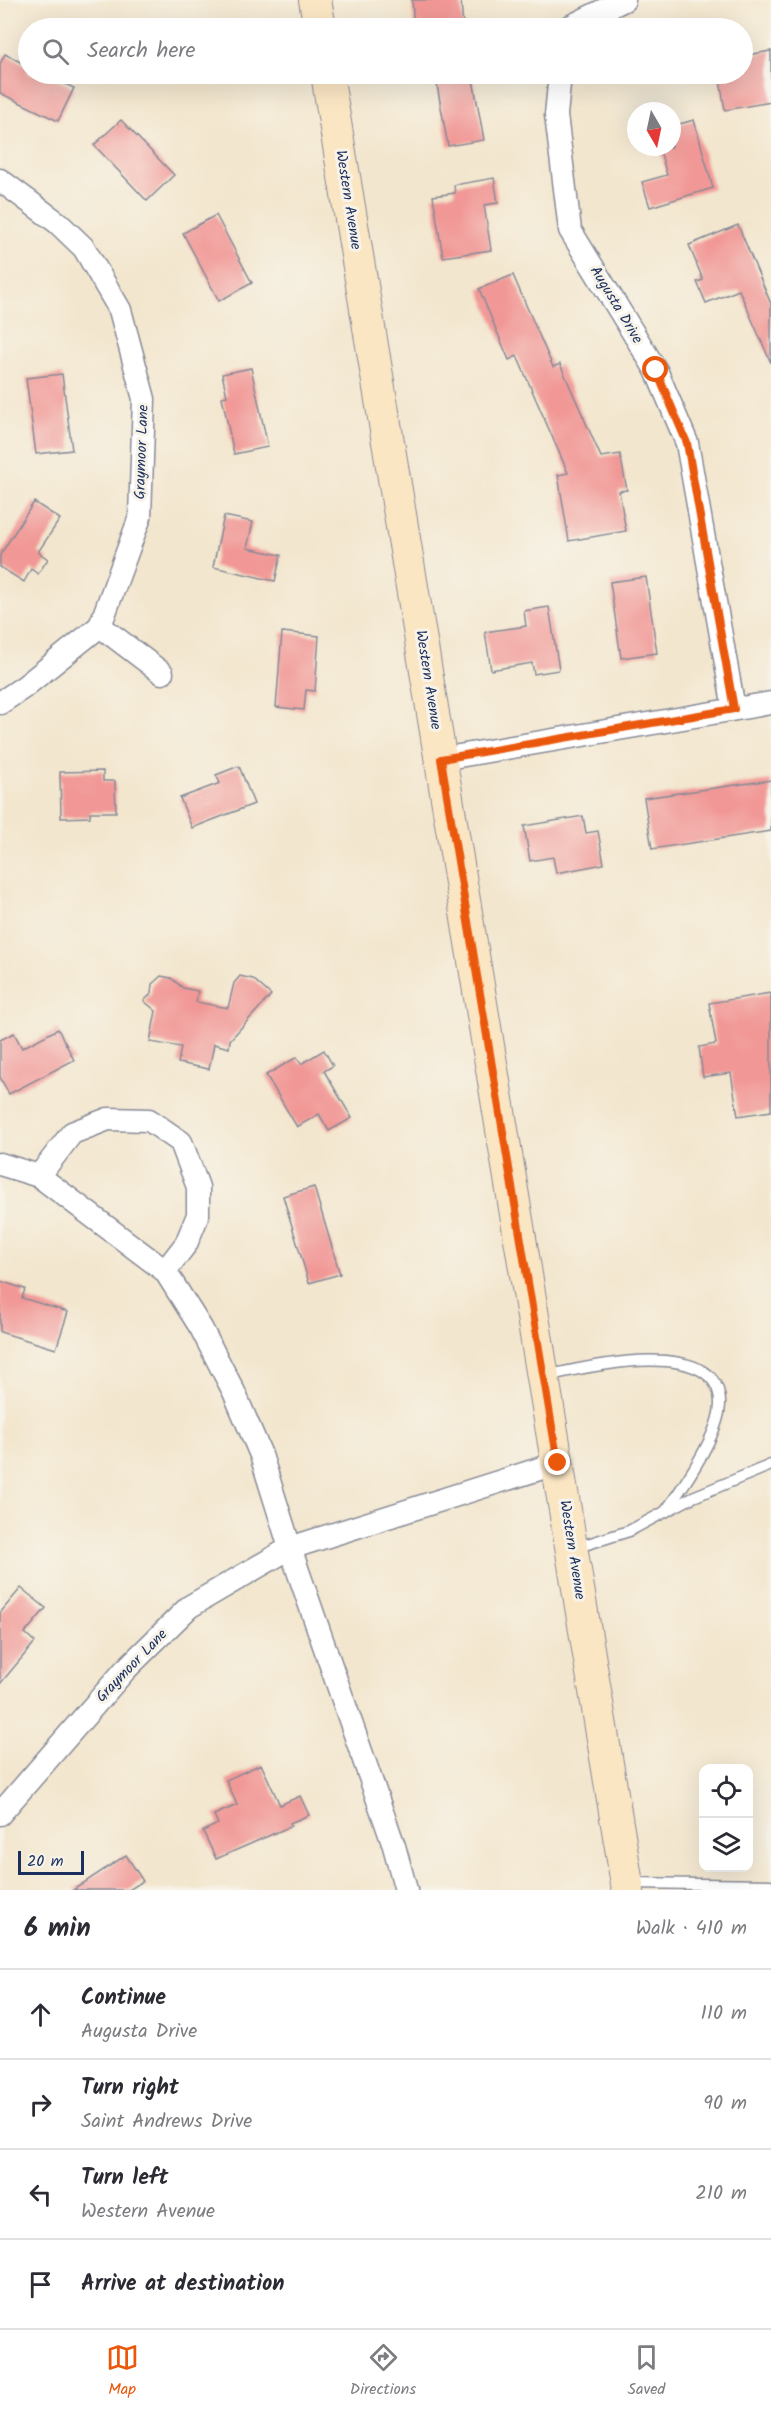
<!DOCTYPE html>
<html lang="en">
<head>
<meta charset="utf-8">
<style>
  :root { --surface:#fff; --page:#f2f2f3; --text:#2b2b33; --muted:#7c7c81; --line:#e1e1e2; --accent:#ea580c }
  body { margin:0; font-family:Kalam,sans-serif; background:var(--page); color:var(--text) }
  .controls { position:absolute; right:18px; bottom:18px; display:grid; overflow:hidden; border-radius:12px; box-shadow:0 6px 24px #0002 }
  .controls button { width:54px; height:54px; display:grid; place-items:center; padding:0; border:0; border-bottom:2px solid var(--line); background:var(--surface); color:var(--text); font:30px sans-serif }
  .compass { position:absolute; left:627px; top:102px; width:54px; height:54px; border-radius:50%; background:var(--surface); box-shadow:0 6px 24px #0002; rotate:171deg }
  .scale { position:absolute; left:18px; bottom:15px; width:66px; box-sizing:border-box; padding-left:6px; border:3px solid #1b2f5e; border-top:0; font-size:16px; line-height:21px; white-space:nowrap; color:#1b2f5e; -webkit-text-stroke:4px #f7f3e8; paint-order:stroke }
  .stop { position:absolute; width:18px; height:18px; margin:-14px; border:4px solid #ea580c; border-radius:50%; background:#fff }
  .stop.end { background:#ea580c; border-color:#fff; box-shadow:0 2px 6px #0008 }
  .list { margin:0; padding:0; list-style:none }
  h2 { display:flex; justify-content:space-between; align-items:center; height:78px; margin:0; padding:0 24px; font-size:26px }
  h2 small { font-size:20px; font-weight:400; color:var(--muted) }
  .list li { display:grid; grid-template-columns:39px 1fr auto; gap:18px; align-items:center; box-sizing:border-box; height:90px; padding:0 24px; border-top:2px solid var(--line) }
  .list b { display:block; font-size:22px; white-space:nowrap }
  .list p { margin:0; font-size:20px; white-space:nowrap; color:var(--muted) }
  .list em { font-size:20px; font-style:normal; color:var(--muted) }
  .icon { flex:none; width:33px; height:33px; fill:none; stroke:currentColor; stroke-width:2; stroke-linecap:round; stroke-linejoin:round }
  .map { position:relative; flex:none; width:771px; height:1890px; overflow:hidden }
  .search { position:absolute; background:var(--surface); box-shadow:0 6px 24px #0002; left:18px; right:18px; top:18px; height:66px; display:flex; align-items:center; gap:15px; box-sizing:border-box; padding:0 21px; border-radius:33px; color:var(--muted); font-size:22px }
  .sheet { height:438px; background:var(--surface) }
  nav { display:flex; justify-content:space-around; align-items:center; box-sizing:border-box; height:84px; border-top:2px solid var(--line); background:var(--surface); font-size:16px; color:var(--muted) }
  nav a { display:grid; justify-items:center; gap:3px }
  nav .on { color:var(--accent) }
  .map>svg:first-child { display:block }
  .building { fill:#f19896 }
  .lines { fill:none; stroke-linecap:round; stroke-linejoin:round }
  .lane-casing { stroke:#878a96; stroke-width:13 }
  .street-casing { stroke:#878a96; stroke-width:25 }
  .secondary-casing { stroke:#878a96; stroke-width:34 }
  .lane { stroke:#fff; stroke-width:10 }
  .street { stroke:#fff; stroke-width:22 }
  .secondary { stroke:#fbe6c4; stroke-width:32 }
  .route { stroke:#ea580c; stroke-width:8 }
  .labels { text-anchor:middle; dominant-baseline:central; stroke-width:6; stroke-linejoin:round; paint-order:stroke }
  .street-label { font-size:15px; fill:#1b2f5e; stroke:#f7f3e8 }
</style>
</head>
<body>
<div class="map">
<svg width="771" height="1890" viewBox="0 0 771 1890">
  <rect width="100%" height="100%" fill="#f7f3e8"/>
  <filter id="ink" filterUnits="userSpaceOnUse"><feTurbulence type="fractalNoise" baseFrequency=".0167" numOctaves="2"/><feDisplacementMap in="SourceGraphic" scale="12" xChannelSelector="R" yChannelSelector="G"/><feConvolveMatrix kernelMatrix="1 2 1 2 8 2 1 2 1" color-interpolation-filters="sRGB"/></filter>
  <filter id="wash" filterUnits="userSpaceOnUse"><feTurbulence type="fractalNoise" baseFrequency=".008" numOctaves="4" result="noise"/><feDisplacementMap in="SourceGraphic" scale="24" xChannelSelector="R" yChannelSelector="G"/><feGaussianBlur stdDeviation="1.35" result="paint"/><feColorMatrix in="noise" values="0 0 0 0 0 0 0 0 0 0 0 0 0 0 0 0 0 1.4 0 .05"/><feComposite in="paint" operator="in"/></filter>
  <g filter="url(#wash)">
    <rect width="100%" height="100%" fill="#f3e6ce"/>
    <g id="blocks">
      <g class="building">
        <path d="M 412,0 L 461,0 L 463,27 L 414,28 Z"/>
        <path d="M 771,51 L 771,102 L 725,110 L 719,74 L 742,74 L 742,56 Z"/>
        <path d="M 5,54 L 28,66 L 28,74 L 44,74 L 74,88 L 58,121 L 0,93 L 0,64 Z"/>
        <path d="M 435,74 L 472,74 L 484,140 L 448,146 Z"/>
        <path d="M 121,120 L 174,175 L 147,201 L 94,145 Z"/>
        <path d="M 694,120 L 713,188 L 650,207 L 642,182 L 667,175 L 659,147 L 672,147 L 672,126 Z"/>
        <path d="M 494,178 L 498,203 L 484,205 L 491,250 L 443,257 L 433,196 L 455,193 L 454,185 Z"/>
        <path d="M 216,215 L 252,283 L 219,301 L 183,233 Z"/>
        <path d="M 738,225 L 771,304 L 771,363 L 739,290 L 706,303 L 697,282 L 703,280 L 689,245 Z"/>
        <path d="M 513,275 L 553,367 L 560,364 L 601,457 L 620,454 L 627,490 L 619,491 L 626,531 L 569,541 L 558,475 L 568,473 L 517,356 L 509,360 L 479,289 Z"/>
        <path d="M 251,368 L 268,447 L 234,454 L 222,397 L 227,396 L 222,374 Z"/>
        <path d="M 62,374 L 72,450 L 36,454 L 26,378 Z"/>
        <path d="M 34,502 L 60,519 L 38,552 L 48,559 L 38,574 L 31,569 L 24,582 L 0,567 L 0,555 Z"/>
        <path d="M 224,516 L 253,522 L 247,548 L 281,555 L 275,581 L 213,567 Z"/>
        <path d="M 646,577 L 657,653 L 621,658 L 610,582 Z"/>
        <path d="M 549,607 L 559,670 L 534,674 L 532,663 L 491,670 L 485,632 L 526,626 L 524,611 Z"/>
        <path d="M 282,632 L 319,636 L 315,691 L 306,690 L 304,710 L 276,707 Z"/>
        <path d="M 239,766 L 254,804 L 192,828 L 180,798 L 220,783 L 216,775 Z"/>
        <path d="M 103,771 L 103,781 L 115,781 L 116,812 L 90,812 L 90,817 L 61,818 L 60,772 Z"/>
        <path d="M 771,780 L 771,831 L 652,849 L 644,798 Z"/>
        <path d="M 583,816 L 586,833 L 598,831 L 604,864 L 556,873 L 553,857 L 530,861 L 524,826 Z"/>
        <path d="M 161,976 L 171,978 L 183,988 L 198,991 L 196,1002 L 228,1008 L 234,983 L 240,976 L 253,979 L 271,995 L 230,1040 L 229,1048 L 214,1044 L 209,1069 L 178,1063 L 181,1047 L 150,1042 L 156,1011 L 144,1001 L 151,994 L 152,984 Z"/>
        <path d="M 771,993 L 771,1111 L 738,1116 L 731,1073 L 703,1077 L 699,1047 L 716,1044 L 709,1003 Z"/>
        <path d="M 58,1029 L 74,1060 L 9,1094 L 0,1077 L 0,1040 L 14,1033 L 22,1048 Z"/>
        <path d="M 324,1050 L 333,1066 L 324,1071 L 352,1118 L 329,1131 L 319,1114 L 297,1127 L 266,1075 L 297,1057 L 301,1064 Z"/>
        <path d="M 314,1187 L 340,1274 L 309,1283 L 283,1196 Z"/>
        <path d="M 0,1281 L 25,1289 L 22,1298 L 68,1312 L 56,1349 L 0,1332 Z"/>
        <path d="M 21,1588 L 46,1608 L 25,1633 L 35,1642 L 0,1684 L 0,1613 Z"/>
        <path d="M 261,1764 L 280,1805 L 300,1796 L 309,1815 L 290,1823 L 291,1826 L 216,1859 L 203,1831 L 218,1824 L 214,1815 L 237,1805 L 226,1780 Z"/>
        <path d="M 126,1855 L 143,1881 L 129,1890 L 73,1890 Z"/>
      </g>
    </g>
  </g>
  <g filter="url(#ink)">
    <use href="#blocks" fill-opacity="0" stroke="#878a96" stroke-width="1.5"/>
    <g class="lines">
      <defs>
        <g id="lane">
          <path d="M 546,1376 C 585,1367 718,1335 720,1402 C 721,1432 683,1487 665,1512"/>
          <path d="M 575,1548 L 629,1531 L 693,1497 L 771,1465"/>
          <path d="M 630,1883 L 770,1885 L 771,1889"/>
        </g>
        <g id="street">
          <path d="M 567,28 L 624,0"/>
          <path d="M 560,74 L 556,115 L 570,230 L 656,370 L 687,443 L 734,709"/>
          <path d="M 0,180 L 58,223 L 84,248 L 120,310 L 144,399 L 140,517 L 100,626"/>
          <path d="M 0,703 L 24,687 L 100,626 L 162,673"/>
          <path d="M 441,759 L 771,703"/>
          <path d="M 0,1164 L 39,1176 L 72,1133 L 108,1119 L 149,1120 L 181,1142 L 198,1187 L 198,1215 L 186,1244 L 165,1271"/>
          <path d="M 39,1176 L 165,1271 L 201,1328 L 234,1392 L 261,1455 L 290,1548 L 394,1846 L 406,1890"/>
          <path d="M 0,1814 L 125,1670 L 189,1607 L 290,1548 L 558,1463"/>
        </g>
        <g id="secondary">
          <path d="M 315,0 L 320,28"/>
          <path d="M 327,74 L 628,1890"/>
        </g>
      </defs>
      <use href="#lane" class="lane-casing"/>
      <use href="#street" class="street-casing"/>
      <use href="#secondary" class="secondary-casing"/>
      <use href="#lane" class="lane"/>
      <use href="#street" class="street"/>
      <use href="#secondary" class="secondary"/>
    </g>
  </g>
  <g class="lines" filter="url(#ink)">
    <path class="route" d="M 558,1463 L 441,759 L 734,709 L 687,443 L 656,370"/>
  </g>
  <g class="labels">
    <g class="street-label">
      <text transform="translate(348 200) rotate(81)">Western Avenue</text>
      <text transform="translate(616 305) rotate(59)">Augusta Drive</text>
      <text transform="translate(142 452) rotate(-88)">Graymoor Lane</text>
      <text transform="translate(428 680) rotate(81)">Western Avenue</text>
      <text transform="translate(572 1550) rotate(81)">Western Avenue</text>
      <text transform="translate(132 1666) rotate(-46)">Graymoor Lane</text>
    </g>
  </g>
</svg>
<div class="controls">
<button><svg class="icon" aria-label="locate" viewBox="0 0 24 24"><circle cx="12" cy="12" r="6"/><path d="M12 2v4M12 18v4M2 12h4M18 12h4"/></svg></button>
<button><svg class="icon" aria-label="layers" viewBox="0 0 24 24"><path d="M12 4l9 5-9 5-9-5zM3 14l9 5 9-5"/></svg></button>
</div>
<svg class="compass" viewBox="-18 -18 36 36"><path d="M0-13l5 13h-10z" fill="#e53935"/><path d="M0 13l5-13h-10z" fill="#7c7c81"/></svg>
<div class="scale">20 m</div>
<div class="stop" style="left:656px;top:370px"></div>
<div class="stop end" style="left:558px;top:1463px"></div>
<div class="search"><svg class="icon" aria-label="search" viewBox="0 0 24 24"><circle cx="10" cy="10" r="6"/><path d="M15 15l6 6"/></svg>Search here</div>
</div>
<section class="sheet">
<h2>6 min<small>Walk · 410 m</small></h2>
<ul class="list">
<li><svg class="icon" aria-label="ahead" viewBox="0 0 24 24"><path d="M12 20V5M6 11l6-6 6 6"/></svg><div><b>Continue</b><p>Augusta Drive</p></div><em>110 m</em></li>
<li><svg class="icon" aria-label="right" viewBox="0 0 24 24"><path d="M7 20v-9h11M14 6l5 5-5 5"/></svg><div><b>Turn right</b><p>Saint Andrews Drive</p></div><em>90 m</em></li>
<li><svg class="icon" aria-label="left" viewBox="0 0 24 24"><path d="M17 20v-9H6M10 6l-5 5 5 5"/></svg><div><b>Turn left</b><p>Western Avenue</p></div><em>210 m</em></li>
<li><svg class="icon" aria-label="arrive" viewBox="0 0 24 24"><path d="M6 21V4h12l-3 4 3 4H6"/></svg><div><b>Arrive at destination</b></div></li>
</ul>
</section>
<nav>
<a class="on"><svg class="icon" aria-label="map" viewBox="0 0 24 24"><path d="M3 6l6-2 6 2 6-2v14l-6 2-6-2-6 2zM9 4v14M15 6v14"/></svg>Map</a>
<a><svg class="icon" aria-label="directions" viewBox="0 0 24 24"><path d="M12 3l9 9-9 9-9-9zM9 14v-3h6M13 9l2 2-2 2"/></svg>Directions</a>
<a><svg class="icon" aria-label="saved" viewBox="0 0 24 24"><path d="M7 4h10v16l-5-4-5 4z"/></svg>Saved</a>
</nav>
</body>
</html>
